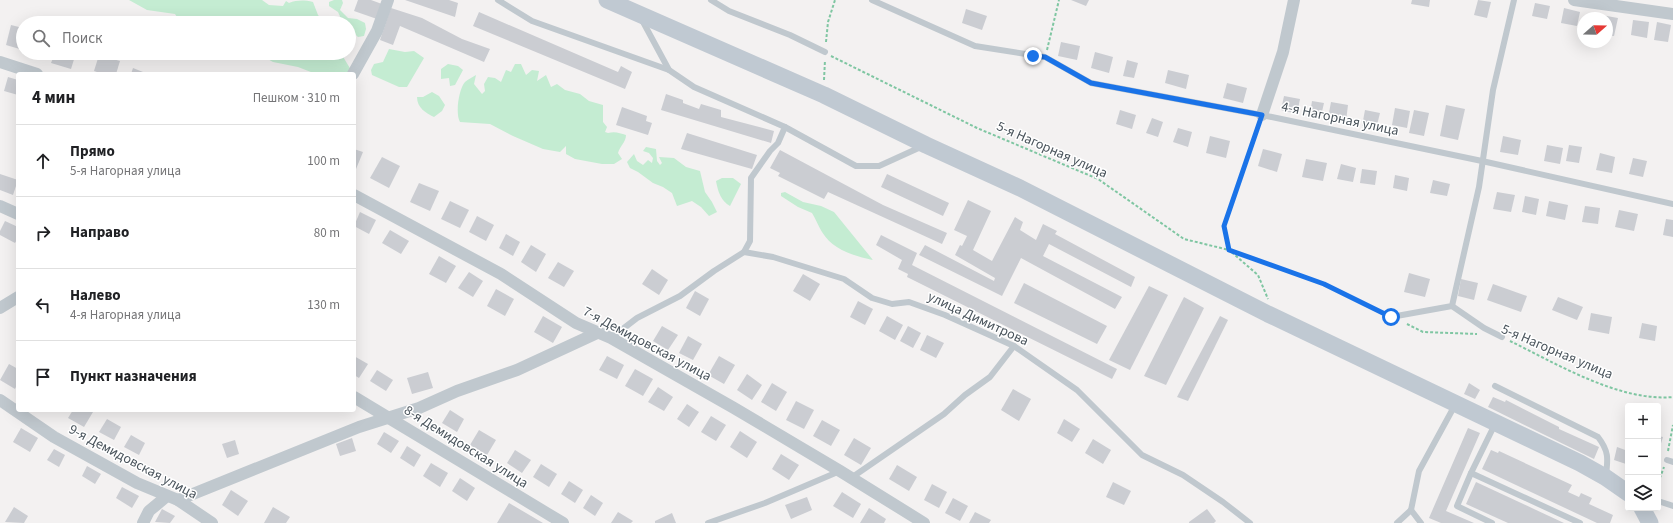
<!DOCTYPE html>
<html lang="ru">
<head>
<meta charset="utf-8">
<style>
  :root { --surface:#fff; --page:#f2f2f2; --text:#202124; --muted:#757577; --line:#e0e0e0 }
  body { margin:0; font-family:"Source Sans 3",sans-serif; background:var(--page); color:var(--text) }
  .controls { position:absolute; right:12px; bottom:12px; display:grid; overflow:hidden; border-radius:4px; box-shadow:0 4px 16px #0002 }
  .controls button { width:36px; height:36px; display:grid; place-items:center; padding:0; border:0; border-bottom:1px solid var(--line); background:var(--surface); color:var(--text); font:20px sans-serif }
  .compass { position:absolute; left:1577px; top:12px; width:36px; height:36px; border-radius:50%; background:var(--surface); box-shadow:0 4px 16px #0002; rotate:70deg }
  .stop { position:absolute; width:12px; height:12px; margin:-9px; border:3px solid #1a73e8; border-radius:50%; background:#fff }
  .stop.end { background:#1a73e8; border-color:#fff; box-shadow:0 1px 4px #0008 }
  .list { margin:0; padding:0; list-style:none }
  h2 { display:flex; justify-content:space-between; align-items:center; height:52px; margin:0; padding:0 16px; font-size:17px }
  h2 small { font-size:13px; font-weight:400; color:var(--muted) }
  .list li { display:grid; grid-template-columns:26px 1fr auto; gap:12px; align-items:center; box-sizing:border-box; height:72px; padding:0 16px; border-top:1px solid var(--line) }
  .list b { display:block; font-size:15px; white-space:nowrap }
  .list p { margin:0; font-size:13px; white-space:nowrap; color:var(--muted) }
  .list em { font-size:13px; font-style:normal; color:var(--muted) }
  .icon { flex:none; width:22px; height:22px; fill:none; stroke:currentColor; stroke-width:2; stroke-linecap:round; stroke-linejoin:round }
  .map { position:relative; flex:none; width:1673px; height:523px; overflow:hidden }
  .search { position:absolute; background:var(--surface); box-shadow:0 4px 16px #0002; left:16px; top:16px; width:340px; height:44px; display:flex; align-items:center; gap:10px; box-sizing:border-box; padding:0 14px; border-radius:22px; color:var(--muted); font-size:15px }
  .panel { position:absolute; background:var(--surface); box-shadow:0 4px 16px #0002; left:16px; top:72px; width:340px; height:340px; border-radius:4px }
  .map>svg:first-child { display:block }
  .green { fill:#c4ecd2 }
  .building { fill:#cbcdd2 }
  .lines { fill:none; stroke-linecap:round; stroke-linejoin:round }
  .path { stroke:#7fc6a2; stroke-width:2; stroke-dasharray:3 2; stroke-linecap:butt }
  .service { stroke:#c0c8ce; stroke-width:6 }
  .minor { stroke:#c0c8ce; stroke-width:12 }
  .secondary { stroke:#c0c9d2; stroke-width:17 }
  .route { stroke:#1a73e8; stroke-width:5 }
  .labels { text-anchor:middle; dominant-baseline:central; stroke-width:3; stroke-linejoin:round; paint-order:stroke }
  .street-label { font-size:14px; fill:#4a545c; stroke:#fff }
</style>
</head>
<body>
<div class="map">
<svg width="1673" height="523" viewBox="0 0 1673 523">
  <rect width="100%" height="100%" fill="#f3f1f1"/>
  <g class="green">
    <path d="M 129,0 L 262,0 L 269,5 L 283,6 L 286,1 L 289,3 C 297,0 304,0 313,2 L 318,15 L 325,23 L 181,23 L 175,14 L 147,10 Z"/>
    <path d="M 334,0 L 342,0 L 343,3 L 340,10 L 348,18 L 357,19 L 365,23 L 366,29 L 364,36 L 358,37 L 349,28 L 349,23 L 343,23 L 338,12 L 329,6 L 329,2 Z"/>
    <path d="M 389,49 L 405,52 L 414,51 L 424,58 L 407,87 L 399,87 L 372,75 L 371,70 L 374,64 L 383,62 Z"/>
    <path d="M 257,53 L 339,53 L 342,55 L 351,70 L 348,74 L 316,74 L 298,67 L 273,62 Z"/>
    <path d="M 448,64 L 458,66 L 463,70 L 455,85 L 450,86 L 449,78 L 441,79 L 441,69 Z"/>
    <path d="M 515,64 L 521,64 L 526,75 L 532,70 L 539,71 L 537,81 L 546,75 L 551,87 L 557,84 L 565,90 L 580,94 L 589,101 L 603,105 L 603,122 L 607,127 L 605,132 L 608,133 C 615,131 620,133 626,135 C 626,142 620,146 618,153 L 622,159 L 614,164 L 602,164 L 575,159 L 566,154 L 566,146 L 560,152 L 543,149 L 513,136 L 490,124 L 460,122 C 455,114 459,88 465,82 C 468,79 473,77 476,75 L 474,84 L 482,94 L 485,91 L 484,84 L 488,77 L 495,78 L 501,82 L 506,70 L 511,72 Z"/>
    <path d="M 432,92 L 439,96 L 445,105 L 442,111 L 434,117 C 426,113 417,108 417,97 L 423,97 Z"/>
    <path d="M 646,147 L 656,149 L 657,161 L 660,165 L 662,163 L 659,157 L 674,158 L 686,167 L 700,171 L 705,192 L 712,202 L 717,212 L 709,216 L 701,207 L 692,201 L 677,206 L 672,193 L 663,187 L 653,183 L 638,172 L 630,168 L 627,162 L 634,154 L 637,161 L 643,165 L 648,160 L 652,163 L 653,158 L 649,153 L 643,151 Z"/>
    <path d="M 722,178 L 733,178 L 741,184 L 730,206 C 721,201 718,192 716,181 Z"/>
    <path d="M 785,192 L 803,202 L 821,206 L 834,212 L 873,260 C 854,256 833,250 822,232 C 818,226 816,219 812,213 L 798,207 L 781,196 L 781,193 Z"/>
  </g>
  <g class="building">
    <path d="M 358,0 L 371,0 L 382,4 L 377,19 L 354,11 Z"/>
    <path d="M 405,0 L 449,0 L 458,3 L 455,17 Z"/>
    <path d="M 1071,0 L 1089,0 L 1086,6 Z"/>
    <path d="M 1412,0 L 1430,0 L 1429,7 L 1411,4 Z"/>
    <path d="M 1478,0 L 1491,2 L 1487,18 L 1474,15 Z"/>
    <path d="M 1535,3 L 1550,6 L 1547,19 L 1532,16 Z"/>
    <path d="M 391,8 L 422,18 L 462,39 L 490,49 L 484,62 L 400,26 L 393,45 L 380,40 Z"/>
    <path d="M 1564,8 L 1580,12 L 1577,26 L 1561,23 Z"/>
    <path d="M 966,9 L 987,16 L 982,30 L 962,23 Z"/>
    <path d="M 479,12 L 618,72 L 621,66 L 632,72 L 625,89 L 473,26 Z"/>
    <path d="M 1601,15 L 1618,18 L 1614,36 L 1607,35 L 1607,18 L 1601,18 Z"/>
    <path d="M 1633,20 L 1649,22 L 1647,38 L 1631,35 Z"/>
    <path d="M 1657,22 L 1671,25 L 1668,42 L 1654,40 Z"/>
    <path d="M 11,25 L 23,28 L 23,50 L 6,45 Z"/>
    <path d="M 1061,42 L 1080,46 L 1077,60 L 1058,56 Z"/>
    <path d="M 1095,52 L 1113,57 L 1109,73 L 1091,68 Z"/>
    <path d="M 55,53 L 76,53 L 71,69 L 51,63 Z"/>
    <path d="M 99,55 L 120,61 L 116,74 L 103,74 L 94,71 Z"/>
    <path d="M 1127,60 L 1138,63 L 1134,78 L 1123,76 Z"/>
    <path d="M 133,68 L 148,74 L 131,74 Z"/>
    <path d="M 1168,70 L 1189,75 L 1186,89 L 1165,83 Z"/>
    <path d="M 8,77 L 18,80 L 18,95 L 4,91 Z"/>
    <path d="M 1227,83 L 1247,88 L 1243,103 L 1223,98 Z"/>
    <path d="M 666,94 L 683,100 L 683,103 L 699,109 L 701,104 L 721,110 L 721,117 L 774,131 L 771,143 L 661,110 Z"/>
    <path d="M 1284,96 L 1300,99 L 1297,114 L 1281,110 Z"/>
    <path d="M 1312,101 L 1324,103 L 1321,116 L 1310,114 Z"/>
    <path d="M 1331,102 L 1348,105 L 1346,121 L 1328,118 Z"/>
    <path d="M 1446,105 L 1465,109 L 1458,140 L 1440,136 Z"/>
    <path d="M 622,107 L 647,116 L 646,121 L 652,123 L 648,135 L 616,125 Z"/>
    <path d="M 1395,108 L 1410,111 L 1407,128 L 1392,125 Z"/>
    <path d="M 1120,110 L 1136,115 L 1132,129 L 1116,124 Z"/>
    <path d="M 1365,110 L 1380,113 L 1376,129 L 1362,126 Z"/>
    <path d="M 1414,110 L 1429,113 L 1424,136 L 1409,133 Z"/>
    <path d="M 1152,118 L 1163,122 L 1158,137 L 1146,133 Z"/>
    <path d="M 1178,128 L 1192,132 L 1188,147 L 1173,142 Z"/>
    <path d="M 687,133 L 757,155 L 752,169 L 681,149 Z"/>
    <path d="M 1210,136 L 1230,141 L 1226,158 L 1206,153 Z"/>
    <path d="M 1503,136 L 1521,140 L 1518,155 L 1500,152 Z"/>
    <path d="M 1547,145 L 1563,148 L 1560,164 L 1544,161 Z"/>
    <path d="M 1569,145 L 1582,147 L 1579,163 L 1566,161 Z"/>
    <path d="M 354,149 L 363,152 L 354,174 Z"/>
    <path d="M 1263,149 L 1282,154 L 1277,172 L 1258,166 Z"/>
    <path d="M 780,150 L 883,205 L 947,233 L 942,244 L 828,192 L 824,199 L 778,176 L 780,173 L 770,168 Z"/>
    <path d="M 1600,153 L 1615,157 L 1612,173 L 1596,170 Z"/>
    <path d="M 382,157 L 400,166 L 389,188 L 370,178 Z"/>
    <path d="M 1633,158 L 1647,161 L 1643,177 L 1629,174 Z"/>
    <path d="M 1306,159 L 1327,163 L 1323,181 L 1302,177 Z"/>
    <path d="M 1341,164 L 1356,168 L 1353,182 L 1337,179 Z"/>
    <path d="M 1362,169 L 1377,171 L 1375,185 L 1360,183 Z"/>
    <path d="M 0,174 L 18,180 L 13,195 L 0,190 Z"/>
    <path d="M 887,174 L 949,203 L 943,216 L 881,187 Z"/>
    <path d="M 1395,175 L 1409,178 L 1407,191 L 1393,188 Z"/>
    <path d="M 1433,180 L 1450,184 L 1447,196 L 1430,193 Z"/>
    <path d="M 419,183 L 439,191 L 430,211 L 410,202 Z"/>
    <path d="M 1497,192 L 1515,195 L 1511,212 L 1493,209 Z"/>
    <path d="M 1525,196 L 1539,199 L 1536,215 L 1522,212 Z"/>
    <path d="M 968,200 L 991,211 L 973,250 L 992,261 L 1015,217 L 1023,222 L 1020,230 L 1036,240 L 1043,224 L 1057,231 L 1055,234 L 1135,277 L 1131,287 L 1049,244 L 1043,256 L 1122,297 L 1115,309 L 1021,258 L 1002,296 L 919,255 L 925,245 L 994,281 L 995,278 L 955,255 L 960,245 L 962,246 L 967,236 L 954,230 Z"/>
    <path d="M 450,201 L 469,210 L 460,228 L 441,219 Z"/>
    <path d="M 1549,201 L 1568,205 L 1565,220 L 1546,216 Z"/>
    <path d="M 1585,206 L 1600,208 L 1598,224 L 1582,222 Z"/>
    <path d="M 1619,210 L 1638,214 L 1634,231 L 1615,227 Z"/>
    <path d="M 360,212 L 376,220 L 369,234 L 354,226 Z"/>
    <path d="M 477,216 L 494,225 L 486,241 L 469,232 Z"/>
    <path d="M 1666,219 L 1673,220 L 1673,237 L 1663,235 Z"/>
    <path d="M 5,221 L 18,227 L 18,238 L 15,243 L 0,235 L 0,231 Z"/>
    <path d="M 390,230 L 409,241 L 401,254 L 382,243 Z"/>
    <path d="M 506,234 L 520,242 L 513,256 L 499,248 Z"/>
    <path d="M 881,235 L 917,253 L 912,265 L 1117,369 L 1112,379 L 907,277 L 908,274 L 898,269 L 902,260 L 876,245 Z"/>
    <path d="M 531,245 L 546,254 L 536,272 L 521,262 Z"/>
    <path d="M 439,256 L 456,266 L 446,283 L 429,274 Z"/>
    <path d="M 558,262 L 574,271 L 564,287 L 548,278 Z"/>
    <path d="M 652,269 L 668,280 L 659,295 L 642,284 Z"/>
    <path d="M 469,272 L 483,281 L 473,297 L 458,288 Z"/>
    <path d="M 1409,273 L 1430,279 L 1425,297 L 1404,292 Z"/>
    <path d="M 803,274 L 820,284 L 810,301 L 793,291 Z"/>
    <path d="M 1461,279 L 1478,283 L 1474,300 L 1458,296 Z"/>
    <path d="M 1024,283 L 1107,326 L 1097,344 L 1014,303 Z"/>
    <path d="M 1493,284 L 1527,296 L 1521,312 L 1487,300 Z"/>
    <path d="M 1149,286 L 1168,295 L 1130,370 L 1109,360 Z"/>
    <path d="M 496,289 L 514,299 L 505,316 L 487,306 Z"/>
    <path d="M 695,291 L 709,299 L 700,316 L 686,308 Z"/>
    <path d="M 1184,297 L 1204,308 L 1166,385 L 1144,376 Z"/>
    <path d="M 1558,297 L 1583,307 L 1577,320 L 1552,310 Z"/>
    <path d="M 858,301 L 873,309 L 865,325 L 850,317 Z"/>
    <path d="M 1591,313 L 1612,317 L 1609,334 L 1588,330 Z"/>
    <path d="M 543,316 L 562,327 L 553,343 L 534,332 Z"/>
    <path d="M 887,316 L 903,325 L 895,340 L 879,331 Z"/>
    <path d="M 1220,316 L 1228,320 L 1188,401 L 1177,397 Z"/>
    <path d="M 1642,323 L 1657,326 L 1655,341 L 1639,338 Z"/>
    <path d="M 662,326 L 678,335 L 668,350 L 653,341 Z"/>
    <path d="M 908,326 L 921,333 L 913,348 L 900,341 Z"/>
    <path d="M 927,335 L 944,343 L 936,358 L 920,350 Z"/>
    <path d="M 688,336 L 702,344 L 693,360 L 679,353 Z"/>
    <path d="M 354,356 L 368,364 L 359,378 L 354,375 Z"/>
    <path d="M 607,356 L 624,365 L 617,379 L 599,370 Z"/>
    <path d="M 719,356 L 735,365 L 724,384 L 708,375 Z"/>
    <path d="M 9,364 L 18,369 L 18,383 L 15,389 L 0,380 Z"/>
    <path d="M 635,369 L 653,379 L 643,396 L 625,386 Z"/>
    <path d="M 377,370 L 393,380 L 386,391 L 370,381 Z"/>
    <path d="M 428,372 L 433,388 L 412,394 L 407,378 Z"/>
    <path d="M 747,374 L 762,385 L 752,400 L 737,390 Z"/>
    <path d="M 772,383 L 787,392 L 776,411 L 761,402 Z"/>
    <path d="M 1469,383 L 1480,390 L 1475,399 L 1464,394 Z"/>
    <path d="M 658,387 L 673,397 L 664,411 L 648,402 Z"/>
    <path d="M 1013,389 L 1031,399 L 1019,421 L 1001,410 Z"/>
    <path d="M 1493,397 L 1505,402 L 1506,400 L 1559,427 L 1559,429 L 1599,447 L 1594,459 L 1488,407 Z"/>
    <path d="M 796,401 L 814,410 L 804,429 L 786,420 Z"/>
    <path d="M 687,404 L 699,412 L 689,427 L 677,419 Z"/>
    <path d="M 73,410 L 90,410 L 93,412 L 84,427 L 68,418 Z"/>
    <path d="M 450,410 L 464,419 L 457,432 L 442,423 Z"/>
    <path d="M 711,416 L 726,425 L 716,441 L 701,432 Z"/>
    <path d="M 107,419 L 121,427 L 114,440 L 99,432 Z"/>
    <path d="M 1064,419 L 1080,429 L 1072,442 L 1057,433 Z"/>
    <path d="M 822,420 L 840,430 L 831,446 L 813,436 Z"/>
    <path d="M 21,428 L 38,438 L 30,452 L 13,442 Z"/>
    <path d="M 1468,428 L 1480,433 L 1446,511 L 1474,523 L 1441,523 L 1429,518 Z"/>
    <path d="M 479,430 L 496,440 L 487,455 L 470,445 Z"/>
    <path d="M 740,431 L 757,442 L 747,458 L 730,447 Z"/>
    <path d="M 384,432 L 399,441 L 391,453 L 377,444 Z"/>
    <path d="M 131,435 L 145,443 L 139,455 L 124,447 Z"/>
    <path d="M 1658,436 L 1663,437 L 1658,453 Z"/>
    <path d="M 352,438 L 356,451 L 340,456 L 336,444 Z"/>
    <path d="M 854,438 L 871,448 L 861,465 L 844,455 Z"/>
    <path d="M 1093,439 L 1111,450 L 1103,464 L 1085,453 Z"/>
    <path d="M 235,440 L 239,454 L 227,458 L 222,444 Z"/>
    <path d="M 407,446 L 421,455 L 414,467 L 400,458 Z"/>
    <path d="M 1617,447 L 1628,451 L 1626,464 L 1614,460 Z"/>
    <path d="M 54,449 L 65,455 L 59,467 L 47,460 Z"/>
    <path d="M 515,450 L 531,460 L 522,473 L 507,463 Z"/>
    <path d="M 1491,450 L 1498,453 L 1499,451 L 1572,485 L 1568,492 L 1579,497 L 1581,493 L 1592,498 L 1589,504 L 1613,515 L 1610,523 L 1597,523 L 1482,469 Z"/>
    <path d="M 781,454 L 799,465 L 789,480 L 772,469 Z"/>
    <path d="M 431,463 L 448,473 L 440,487 L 423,476 Z"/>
    <path d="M 541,464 L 557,474 L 549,487 L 533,477 Z"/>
    <path d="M 897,465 L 917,477 L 909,491 L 889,479 Z"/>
    <path d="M 87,466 L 101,474 L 95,484 L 82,476 Z"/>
    <path d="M 460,478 L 475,488 L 467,501 L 452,491 Z"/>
    <path d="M 569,481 L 583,490 L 575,503 L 561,494 Z"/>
    <path d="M 1113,482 L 1131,491 L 1124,505 L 1106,497 Z"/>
    <path d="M 1476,482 L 1564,523 L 1508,523 L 1466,504 Z"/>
    <path d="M 932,484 L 947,492 L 939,508 L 924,500 Z"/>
    <path d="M 122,487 L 139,496 L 132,508 L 116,498 Z"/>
    <path d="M 231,490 L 248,501 L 238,516 L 222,505 Z"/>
    <path d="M 842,492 L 861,504 L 853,518 L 833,506 Z"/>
    <path d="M 591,495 L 603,503 L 595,516 L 583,508 Z"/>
    <path d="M 807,497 L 812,510 L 791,519 L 785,505 Z"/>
    <path d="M 953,498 L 968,506 L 960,521 L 945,513 Z"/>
    <path d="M 509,503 L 543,523 L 497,523 Z"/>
    <path d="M 14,507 L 28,516 L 24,523 L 5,522 Z"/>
    <path d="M 273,507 L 290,517 L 286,523 L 264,523 Z"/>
    <path d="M 869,508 L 886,519 L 884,523 L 860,523 Z"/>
    <path d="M 162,509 L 175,516 L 170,523 L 155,522 Z"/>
    <path d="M 1207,509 L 1216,521 L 1214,523 L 1189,523 L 1189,522 Z"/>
    <path d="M 618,512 L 633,521 L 631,523 L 611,523 Z"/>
    <path d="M 975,512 L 991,520 L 989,523 L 969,523 Z"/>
    <path d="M 672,513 L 676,523 L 655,523 L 655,521 Z"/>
  </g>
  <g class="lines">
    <g class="path">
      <path d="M 826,42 L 828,22 L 835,0"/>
      <path d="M 1047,50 L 1059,0"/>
      <path d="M 831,56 L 977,128 L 1098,179 L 1184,239 L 1229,250 L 1324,284 L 1385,314"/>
      <path d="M 824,80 L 825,60"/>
      <path d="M 1259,125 L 1224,226 L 1229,250 L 1258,275 L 1268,299"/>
      <path d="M 1407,324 L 1423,332 L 1477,334"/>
      <path d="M 1510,341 C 1557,364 1620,402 1673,397"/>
      <path d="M 1668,451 L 1673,425"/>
      <path d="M 1658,483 L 1664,467"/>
    </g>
    <g class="service">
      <path d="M 498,0 L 532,21 L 669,70"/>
      <path d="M 711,0 L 729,11 L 790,35 L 825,52"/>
      <path d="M 872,0 L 975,46 L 1045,57 L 1091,83 L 1262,115 L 1482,161 L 1673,204"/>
      <path d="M 785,127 L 856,166 L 879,166 L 923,146"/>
      <path d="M 744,252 L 773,257 L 844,279 L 872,298 L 892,304 L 909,302 L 945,315 L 1014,346 L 1077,390 L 1142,455 L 1183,475 L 1223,502 L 1250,523"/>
      <path d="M 1452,306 L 1484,328 L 1502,337"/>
      <path d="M 1391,317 L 1452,306 L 1479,187 L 1493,90 L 1514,0"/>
      <path d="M 611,338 L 637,318 L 680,296 L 714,271 L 744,252 L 750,241 L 751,178 L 770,151 L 778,143 L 785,127 L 694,87 L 669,70 L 642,20"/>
      <path d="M 1495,386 L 1598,437 C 1609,451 1608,459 1606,475"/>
      <path d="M 1667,460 L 1673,462"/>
      <path d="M 1471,473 L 1580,523"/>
      <path d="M 851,478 L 944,414 L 965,395 L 990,377 L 1014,346"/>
      <path d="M 1658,501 L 1673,506"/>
      <path d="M 1411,510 L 1421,523"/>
      <path d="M 708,523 L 765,503 L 840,471"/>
      <path d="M 1397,523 L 1411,510 L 1419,471 L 1455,405"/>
      <path d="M 1492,523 L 1457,506 L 1471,473 L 1495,424"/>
    </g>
    <g class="minor">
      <path d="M 1574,0 L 1673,14"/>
      <path d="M 0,62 L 37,74"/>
      <path d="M 353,74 L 377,31 L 388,0"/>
      <path d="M 1262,115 L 1283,52 L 1294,0"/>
      <path d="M 354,195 L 501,274 L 576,323 L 611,338 L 734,408 L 840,471 L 924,523"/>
      <path d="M 0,206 L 18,214"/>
      <path d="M 0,308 L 18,297"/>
      <path d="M 354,397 L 563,523"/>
      <path d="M 0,400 L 54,437 L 137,483 L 178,500 L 212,523"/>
      <path d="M 178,500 L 359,427 L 419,408 L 457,391 L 517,370 L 597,333"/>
      <path d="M 143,523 L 149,511 L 167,496"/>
    </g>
    <g class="secondary">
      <path d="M 607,0 L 824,95 L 926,145 L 1020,188 L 1268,314 L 1580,463 L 1605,477 L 1628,493"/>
      <path d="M 1642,508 L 1650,523"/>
    </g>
  </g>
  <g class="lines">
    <path class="route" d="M 1033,56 L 1045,57 L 1091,83 L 1262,115 L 1224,226 L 1229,250 L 1324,284 L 1391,317"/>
  </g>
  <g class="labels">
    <g class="street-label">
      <text transform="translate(1340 119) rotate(12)">4-я Нагорная улица</text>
      <text transform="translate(1052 150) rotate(24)">5-я Нагорная улица</text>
      <text transform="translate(978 319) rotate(25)">улица Димитрова</text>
      <text transform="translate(647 344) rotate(28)">7-я Демидовская улица</text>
      <text transform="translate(1557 352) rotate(23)">5-я Нагорная улица</text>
      <text transform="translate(466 447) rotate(32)">8-я Демидовская улица</text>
      <text transform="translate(133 462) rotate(28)">9-я Демидовская улица</text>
    </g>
  </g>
</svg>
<div class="controls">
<button>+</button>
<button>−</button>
<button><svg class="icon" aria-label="layers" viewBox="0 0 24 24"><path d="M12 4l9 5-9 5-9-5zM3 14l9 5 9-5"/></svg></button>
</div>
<svg class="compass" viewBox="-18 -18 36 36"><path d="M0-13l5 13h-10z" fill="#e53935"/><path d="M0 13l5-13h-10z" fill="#757577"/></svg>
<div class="stop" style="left:1391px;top:317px"></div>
<div class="stop end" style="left:1033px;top:56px"></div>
<div class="search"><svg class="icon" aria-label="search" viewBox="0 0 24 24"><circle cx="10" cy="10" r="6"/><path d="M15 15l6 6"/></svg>Поиск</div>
<section class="panel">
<h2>4 мин<small>Пешком · 310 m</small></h2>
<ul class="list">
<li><svg class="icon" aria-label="ahead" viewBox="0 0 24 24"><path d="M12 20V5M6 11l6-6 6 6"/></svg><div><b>Прямо</b><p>5-я Нагорная улица</p></div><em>100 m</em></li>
<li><svg class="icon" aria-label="right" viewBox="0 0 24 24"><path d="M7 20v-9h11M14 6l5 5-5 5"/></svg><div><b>Направо</b></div><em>80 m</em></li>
<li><svg class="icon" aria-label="left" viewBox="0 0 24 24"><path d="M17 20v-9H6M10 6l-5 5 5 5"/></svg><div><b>Налево</b><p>4-я Нагорная улица</p></div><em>130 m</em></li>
<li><svg class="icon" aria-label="arrive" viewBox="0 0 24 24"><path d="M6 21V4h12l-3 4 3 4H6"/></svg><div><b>Пункт назначения</b></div></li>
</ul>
</section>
</div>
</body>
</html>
